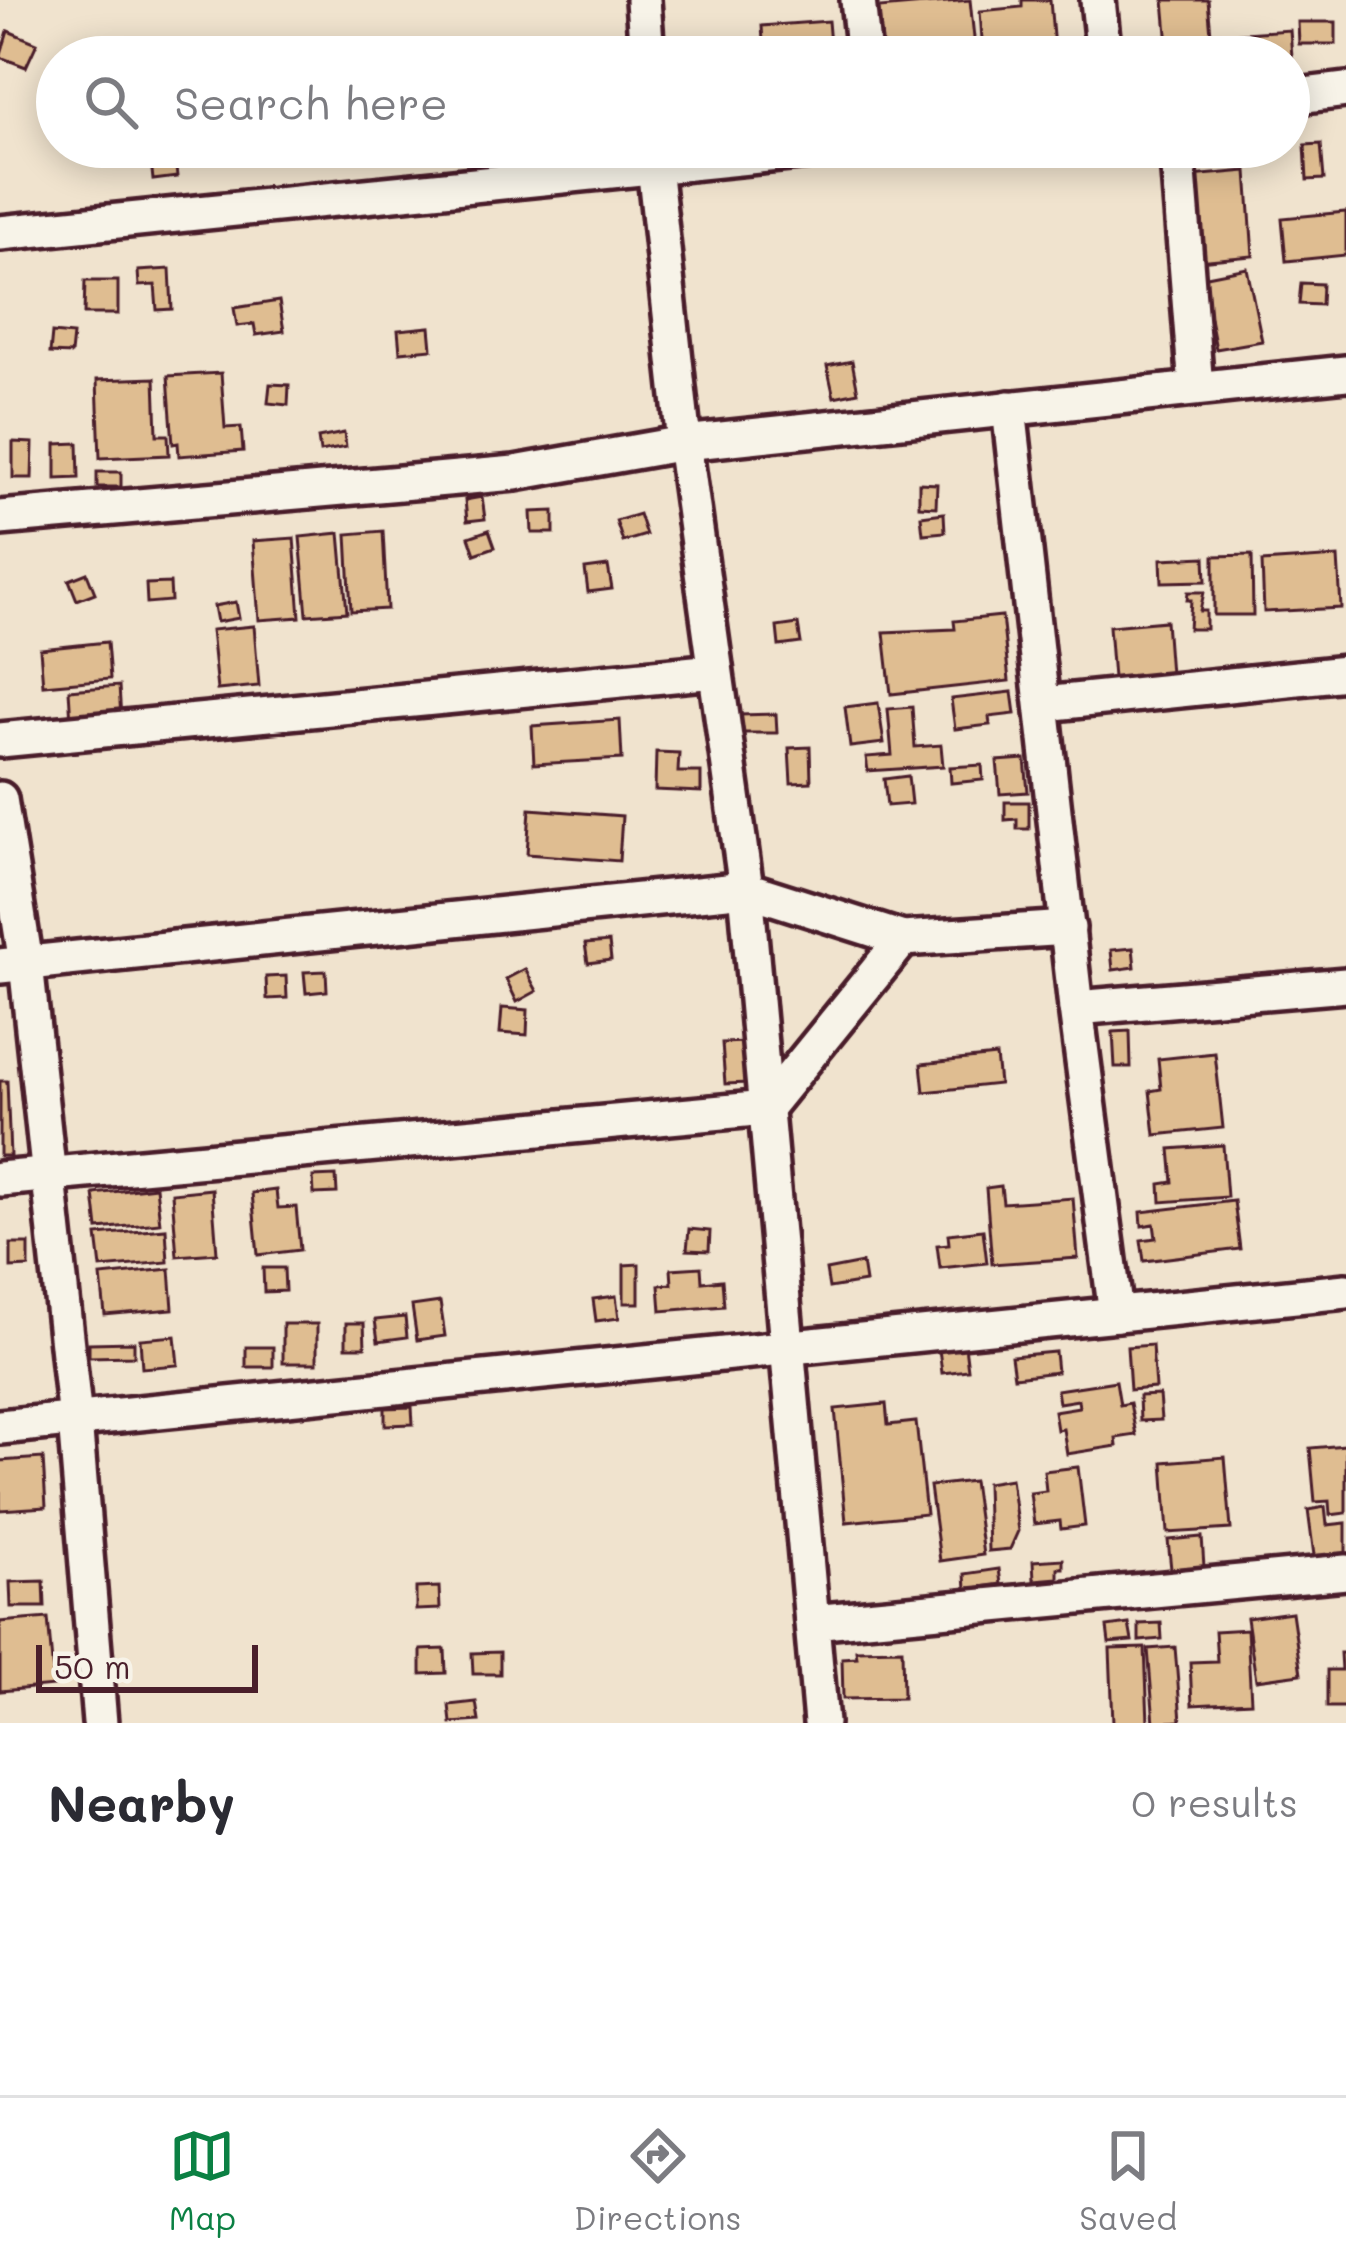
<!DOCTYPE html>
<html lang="en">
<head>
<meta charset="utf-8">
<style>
  :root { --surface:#fff; --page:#f7f7f7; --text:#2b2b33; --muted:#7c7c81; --line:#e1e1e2; --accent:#0b8043 }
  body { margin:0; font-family:Mali,sans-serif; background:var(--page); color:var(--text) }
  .scale { position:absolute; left:36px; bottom:30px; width:222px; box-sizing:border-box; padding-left:12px; border:6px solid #4a1f2b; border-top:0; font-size:33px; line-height:42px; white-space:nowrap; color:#4a1f2b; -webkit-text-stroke:9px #f7f3e8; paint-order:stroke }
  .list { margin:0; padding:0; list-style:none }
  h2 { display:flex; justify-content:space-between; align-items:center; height:156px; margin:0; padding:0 48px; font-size:51px }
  h2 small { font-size:39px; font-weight:400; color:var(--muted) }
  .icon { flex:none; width:66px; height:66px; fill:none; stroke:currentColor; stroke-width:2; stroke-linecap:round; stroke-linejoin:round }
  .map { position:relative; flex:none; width:1346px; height:1723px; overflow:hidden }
  .search { position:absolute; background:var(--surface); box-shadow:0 6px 30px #0003; left:36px; right:36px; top:36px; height:132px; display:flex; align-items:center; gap:30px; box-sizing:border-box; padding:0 42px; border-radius:66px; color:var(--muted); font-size:45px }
  .sheet { height:372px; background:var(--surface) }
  nav { display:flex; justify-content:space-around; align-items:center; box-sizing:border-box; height:168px; border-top:3px solid var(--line); background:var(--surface); font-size:33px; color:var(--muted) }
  nav a { display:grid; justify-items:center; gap:6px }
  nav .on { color:var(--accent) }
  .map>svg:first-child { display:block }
  .building { fill:#dfbd91; stroke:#4a1f2b; stroke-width:3 }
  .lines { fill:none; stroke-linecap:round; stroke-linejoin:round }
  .street-casing { stroke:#4a1f2b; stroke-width:42 }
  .street { stroke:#f7f3e8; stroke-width:33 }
</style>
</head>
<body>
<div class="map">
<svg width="1346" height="1723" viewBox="0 0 1346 1723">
  <rect width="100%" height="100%" fill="#f0e3ce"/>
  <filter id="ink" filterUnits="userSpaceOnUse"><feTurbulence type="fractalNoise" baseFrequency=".00833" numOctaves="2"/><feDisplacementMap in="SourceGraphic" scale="24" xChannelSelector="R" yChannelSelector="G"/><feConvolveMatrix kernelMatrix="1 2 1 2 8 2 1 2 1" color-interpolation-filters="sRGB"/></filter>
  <g filter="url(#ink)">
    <g class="building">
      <path d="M 970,0 L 976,57 L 883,57 L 879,8 Z"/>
      <path d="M 1022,0 L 1050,0 L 1054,49 L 983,54 L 980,11 L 1022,7 Z"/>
      <path d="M 1164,0 L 1208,0 L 1213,57 L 1169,57 Z"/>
      <path d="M 828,21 L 831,57 L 764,57 L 762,26 Z"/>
      <path d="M 1298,22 L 1336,22 L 1336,44 L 1299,44 Z"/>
      <path d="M 1290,30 L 1293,70 L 1289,70 L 1289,57 L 1232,57 L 1230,34 Z"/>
      <path d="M 8,31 L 37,43 L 26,67 L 0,57 Z"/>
      <path d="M 1321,144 L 1324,179 L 1307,180 L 1305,145 Z"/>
      <path d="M 175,158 L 177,177 L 153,180 L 151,161 Z"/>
      <path d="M 1247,171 L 1253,256 L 1197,261 L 1191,176 Z"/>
      <path d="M 1346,212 L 1346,255 L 1286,261 L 1282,218 Z"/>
      <path d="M 1247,268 L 1262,341 L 1216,349 L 1202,277 Z"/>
      <path d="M 170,269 L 172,309 L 157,310 L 155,285 L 139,286 L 138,271 Z"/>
      <path d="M 85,281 L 118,281 L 118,314 L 84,314 Z"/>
      <path d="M 1301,283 L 1322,284 L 1321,305 L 1299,304 Z"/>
      <path d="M 279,301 L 284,331 L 256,335 L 254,324 L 237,326 L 234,308 Z"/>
      <path d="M 430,327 L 432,349 L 400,352 L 398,330 Z"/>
      <path d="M 52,333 L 73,335 L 71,354 L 50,353 Z"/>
      <path d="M 852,361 L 858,392 L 834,397 L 827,366 Z"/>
      <path d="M 221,373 L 225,428 L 241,427 L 243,451 L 179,456 L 178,443 L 173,444 L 168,376 Z"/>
      <path d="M 155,378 L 157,435 L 168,435 L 169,455 L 100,458 L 97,380 Z"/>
      <path d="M 270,384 L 289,385 L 288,405 L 268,403 Z"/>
      <path d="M 344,433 L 346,447 L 320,452 L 318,438 Z"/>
      <path d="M 13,442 L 33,443 L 32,478 L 13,478 Z"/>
      <path d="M 78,443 L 79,478 L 56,479 L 56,444 Z"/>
      <rect x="97" y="472" width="24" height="15"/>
      <path d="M 919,483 L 937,484 L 936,507 L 919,506 Z"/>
      <path d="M 482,497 L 485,519 L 467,521 L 465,500 Z"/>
      <path d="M 554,511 L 554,533 L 532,533 L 531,512 Z"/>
      <path d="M 944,513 L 945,532 L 923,534 L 921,516 Z"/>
      <path d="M 639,514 L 646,535 L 623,542 L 616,521 Z"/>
      <path d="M 489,530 L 495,547 L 475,554 L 469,537 Z"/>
      <path d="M 383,531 L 387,609 L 351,611 L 347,534 Z"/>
      <path d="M 340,533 L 347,612 L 307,615 L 300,537 Z"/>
      <path d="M 294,538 L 300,617 L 259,620 L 253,541 Z"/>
      <path d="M 1252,555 L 1253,615 L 1214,615 L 1214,556 Z"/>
      <path d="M 1205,557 L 1206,581 L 1162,582 L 1161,559 Z"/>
      <path d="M 1338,557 L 1341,608 L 1264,612 L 1262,562 Z"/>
      <path d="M 608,566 L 612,589 L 588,592 L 585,569 Z"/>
      <path d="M 87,573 L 95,593 L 77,600 L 69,580 Z"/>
      <path d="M 170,583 L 171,601 L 147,603 L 146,584 Z"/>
      <path d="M 1188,592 L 1204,592 L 1200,611 L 1206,611 L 1206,629 L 1189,629 L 1191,600 L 1187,600 Z"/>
      <path d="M 236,602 L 239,618 L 217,622 L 214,606 Z"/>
      <path d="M 1002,616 L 1009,681 L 891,694 L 884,632 L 955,629 L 954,621 Z"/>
      <path d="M 1166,621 L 1170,674 L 1113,678 L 1109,626 Z"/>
      <path d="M 798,624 L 801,643 L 779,646 L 777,627 Z"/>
      <path d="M 254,626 L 259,686 L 217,690 L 211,630 Z"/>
      <path d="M 107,642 L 110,679 L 43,685 L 40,649 Z"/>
      <path d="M 119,686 L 121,718 L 71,722 L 69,690 Z"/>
      <path d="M 1012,692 L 1015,714 L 989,717 L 990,725 L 955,729 L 951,699 Z"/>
      <path d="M 878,703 L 884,743 L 850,747 L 845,707 Z"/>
      <path d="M 912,707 L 915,747 L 941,745 L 943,766 L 868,771 L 866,757 L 892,755 L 888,709 Z"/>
      <path d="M 776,714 L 777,733 L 739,733 L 739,715 Z"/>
      <path d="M 620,720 L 622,759 L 534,764 L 532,726 Z"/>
      <path d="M 810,747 L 811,782 L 791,783 L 789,748 Z"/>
      <path d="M 656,752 L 679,753 L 678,772 L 701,772 L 701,792 L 655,790 Z"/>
      <path d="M 1025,759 L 1028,792 L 1000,794 L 997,761 Z"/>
      <path d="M 982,765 L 983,780 L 951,783 L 950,767 Z"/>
      <path d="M 908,776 L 911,804 L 887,806 L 884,779 Z"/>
      <path d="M 1005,802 L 1029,802 L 1029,829 L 1017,829 L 1017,819 L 1005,820 Z"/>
      <path d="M 530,809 L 622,816 L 619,861 L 527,854 Z"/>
      <path d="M 609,942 L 611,960 L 588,963 L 585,944 Z"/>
      <path d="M 1133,948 L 1135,967 L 1113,970 L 1111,950 Z"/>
      <path d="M 525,969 L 537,991 L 517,1002 L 506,979 Z"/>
      <path d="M 326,971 L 327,991 L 306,993 L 304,972 Z"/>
      <path d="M 286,976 L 287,998 L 267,999 L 266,977 Z"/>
      <path d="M 502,1008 L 528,1010 L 527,1035 L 500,1033 Z"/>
      <path d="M 1130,1031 L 1131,1067 L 1115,1067 L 1113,1032 Z"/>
      <path d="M 746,1042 L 749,1083 L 725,1084 L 722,1043 Z"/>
      <path d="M 1215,1053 L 1223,1128 L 1155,1135 L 1150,1091 L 1161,1089 L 1158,1059 Z"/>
      <path d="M 996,1056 L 999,1084 L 924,1092 L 921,1064 Z"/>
      <path d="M 0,1081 L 7,1081 L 10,1156 L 0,1156 Z"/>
      <path d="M 1223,1145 L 1227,1197 L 1161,1202 L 1160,1184 L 1173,1182 L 1170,1149 Z"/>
      <path d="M 336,1176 L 337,1193 L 314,1194 L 313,1177 Z"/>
      <path d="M 1001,1186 L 1003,1203 L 1073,1198 L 1078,1258 L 992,1264 L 986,1188 Z"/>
      <path d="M 156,1187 L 160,1223 L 98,1229 L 94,1194 Z"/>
      <path d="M 212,1189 L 217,1253 L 177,1256 L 172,1193 Z"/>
      <path d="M 276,1190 L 278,1208 L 296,1207 L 300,1250 L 258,1255 L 252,1193 Z"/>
      <path d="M 1234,1201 L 1240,1249 L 1144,1261 L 1141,1240 L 1156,1238 L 1154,1224 L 1142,1226 L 1141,1212 Z"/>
      <path d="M 166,1229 L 168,1262 L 101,1268 L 97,1235 Z"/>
      <path d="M 689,1229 L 710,1231 L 709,1251 L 687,1250 Z"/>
      <path d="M 983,1230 L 987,1263 L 940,1268 L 937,1245 L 949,1244 L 948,1234 Z"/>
      <path d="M 11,1244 L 29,1244 L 29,1267 L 11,1268 Z"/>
      <path d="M 862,1263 L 865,1282 L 829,1288 L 826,1270 Z"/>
      <path d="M 639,1264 L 639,1303 L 624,1303 L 624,1265 Z"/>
      <path d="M 701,1267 L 702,1282 L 722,1280 L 724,1306 L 661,1311 L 659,1285 L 672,1284 L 671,1269 Z"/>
      <path d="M 263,1268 L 284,1268 L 285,1291 L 264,1292 Z"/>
      <path d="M 170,1269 L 173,1309 L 105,1315 L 101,1276 Z"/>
      <path d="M 616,1296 L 619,1318 L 596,1321 L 593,1299 Z"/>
      <path d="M 440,1302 L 445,1336 L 417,1340 L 412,1306 Z"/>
      <path d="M 405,1317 L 407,1337 L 378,1341 L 375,1320 Z"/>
      <path d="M 346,1323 L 364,1323 L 365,1347 L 346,1347 Z"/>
      <rect x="283" y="1324" width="34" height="39"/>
      <path d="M 175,1336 L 178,1365 L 142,1368 L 140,1339 Z"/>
      <path d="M 134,1342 L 134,1356 L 89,1357 L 89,1343 Z"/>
      <path d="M 1152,1345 L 1155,1388 L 1130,1390 L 1127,1347 Z"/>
      <path d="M 965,1346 L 968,1370 L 942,1373 L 939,1349 Z"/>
      <rect x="246" y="1347" width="27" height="20"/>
      <path d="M 1055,1352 L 1057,1372 L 1014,1377 L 1011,1356 Z"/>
      <path d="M 1116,1381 L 1120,1405 L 1130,1403 L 1136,1435 L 1116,1438 L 1117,1446 L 1067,1454 L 1063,1429 L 1057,1430 L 1054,1411 L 1079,1407 L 1078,1400 L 1059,1403 L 1057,1390 Z"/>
      <path d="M 1159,1395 L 1161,1420 L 1140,1421 L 1139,1396 Z"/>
      <path d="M 886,1404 L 888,1425 L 916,1422 L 926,1514 L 846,1522 L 835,1409 Z"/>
      <path d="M 412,1407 L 413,1424 L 385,1425 L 385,1408 Z"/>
      <path d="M 1346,1445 L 1346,1513 L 1330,1515 L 1329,1501 L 1315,1502 L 1310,1448 Z"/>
      <path d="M 1225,1457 L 1231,1529 L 1168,1533 L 1163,1462 Z"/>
      <path d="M 43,1458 L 46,1507 L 0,1510 L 0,1461 Z"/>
      <path d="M 1078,1467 L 1085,1526 L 1061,1529 L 1060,1521 L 1034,1524 L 1030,1493 L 1046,1491 L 1044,1471 Z"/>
      <path d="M 1011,1479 L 1018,1531 L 1010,1549 L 988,1551 L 986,1483 Z"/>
      <path d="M 973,1481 L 983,1555 L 940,1561 L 930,1486 Z"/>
      <path d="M 1325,1507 L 1327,1525 L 1346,1523 L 1346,1560 L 1315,1563 L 1308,1510 Z"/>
      <path d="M 1202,1537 L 1204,1567 L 1171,1569 L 1168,1540 Z"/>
      <path d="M 1063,1559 L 1063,1568 L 1058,1568 L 1058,1578 L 1034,1580 L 1033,1561 Z"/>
      <path d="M 999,1569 L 1001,1584 L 966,1589 L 965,1574 Z"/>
      <path d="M 44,1581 L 45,1607 L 11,1607 L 10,1582 Z"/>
      <path d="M 439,1587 L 440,1609 L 416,1610 L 416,1588 Z"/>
      <path d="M 1292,1612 L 1301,1674 L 1256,1680 L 1247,1618 Z"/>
      <path d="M 48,1618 L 54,1686 L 0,1691 L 0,1622 Z"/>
      <path d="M 1161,1623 L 1162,1639 L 1139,1641 L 1139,1624 Z"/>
      <path d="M 1129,1624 L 1132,1641 L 1109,1643 L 1107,1627 Z"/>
      <path d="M 1247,1629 L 1251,1702 L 1192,1705 L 1190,1662 L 1217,1661 L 1215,1631 Z"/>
      <path d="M 1175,1647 L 1181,1721 L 1154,1723 L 1148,1649 Z"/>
      <path d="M 1145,1648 L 1148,1723 L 1113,1723 L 1110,1649 Z"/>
      <path d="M 445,1649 L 446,1673 L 421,1674 L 421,1650 Z"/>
      <path d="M 902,1649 L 903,1698 L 843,1699 L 842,1658 L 857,1657 L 856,1650 Z"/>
      <path d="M 500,1652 L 500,1674 L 473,1674 L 472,1653 Z"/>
      <path d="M 1340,1653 L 1346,1653 L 1346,1707 L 1327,1707 L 1327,1670 L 1341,1670 Z"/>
      <path d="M 476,1702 L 479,1721 L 451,1723 L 449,1705 Z"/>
    </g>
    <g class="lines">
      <defs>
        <g id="street">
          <path d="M 643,0 L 647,57"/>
          <path d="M 858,0 L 864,57"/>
          <path d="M 1098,0 L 1104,57"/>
          <path d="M 1289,97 L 1346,90"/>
          <path d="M 652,147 L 684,443 L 746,889 L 821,1723"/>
          <path d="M 1177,147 L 1196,388"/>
          <path d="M 0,233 L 848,147"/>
          <path d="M 1009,408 L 1076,1008 L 1116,1314"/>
          <path d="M 0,518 L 515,473 L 684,443 L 1346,373"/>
          <path d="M 1044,704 L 1346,673"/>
          <path d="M 0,740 L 715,671"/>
          <path d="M 0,799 L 26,963 L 75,1420 L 100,1723"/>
          <path d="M 0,966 L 746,889 L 903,939 L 1068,928"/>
          <path d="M 1076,1008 L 1346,985"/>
          <path d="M 0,1179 L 766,1108 L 903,939"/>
          <path d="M 0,1427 L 1346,1291"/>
          <path d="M 812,1622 L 1346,1572"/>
        </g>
      </defs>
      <use href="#street" class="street-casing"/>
      <use href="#street" class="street"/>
    </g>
  </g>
</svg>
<div class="scale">50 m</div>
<div class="search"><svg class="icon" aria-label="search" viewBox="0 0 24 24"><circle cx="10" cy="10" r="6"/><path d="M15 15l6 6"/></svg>Search here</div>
</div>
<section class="sheet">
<h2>Nearby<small>0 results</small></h2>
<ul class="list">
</ul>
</section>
<nav>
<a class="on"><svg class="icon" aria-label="map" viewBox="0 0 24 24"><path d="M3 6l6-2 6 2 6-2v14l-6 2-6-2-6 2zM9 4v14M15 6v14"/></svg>Map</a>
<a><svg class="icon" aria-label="directions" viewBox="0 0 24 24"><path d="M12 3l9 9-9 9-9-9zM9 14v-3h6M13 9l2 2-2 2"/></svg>Directions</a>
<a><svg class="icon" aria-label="saved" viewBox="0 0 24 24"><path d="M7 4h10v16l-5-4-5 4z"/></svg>Saved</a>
</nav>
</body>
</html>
